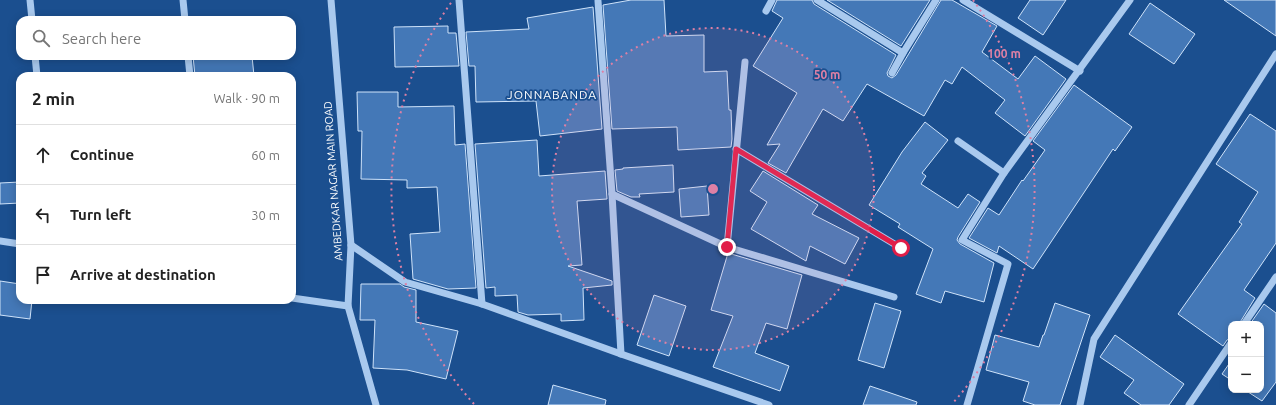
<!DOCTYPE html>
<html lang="en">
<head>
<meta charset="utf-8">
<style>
  :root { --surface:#fff; --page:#f6f6f6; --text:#222; --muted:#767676; --line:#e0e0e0 }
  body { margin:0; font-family:Ubuntu,sans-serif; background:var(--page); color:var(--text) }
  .controls { position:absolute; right:12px; bottom:12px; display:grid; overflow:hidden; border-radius:8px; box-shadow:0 2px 10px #0003 }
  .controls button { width:36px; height:36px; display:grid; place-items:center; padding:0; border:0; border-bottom:1px solid var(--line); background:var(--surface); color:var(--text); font:20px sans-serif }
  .stop { position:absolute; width:12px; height:12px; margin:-9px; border:3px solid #e11d48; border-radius:50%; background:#fff }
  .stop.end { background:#e11d48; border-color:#fff; box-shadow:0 1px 4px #0008 }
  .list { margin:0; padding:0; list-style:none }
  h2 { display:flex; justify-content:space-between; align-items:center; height:52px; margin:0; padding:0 16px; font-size:17px }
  h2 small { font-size:13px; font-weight:400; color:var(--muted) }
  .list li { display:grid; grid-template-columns:26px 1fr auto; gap:12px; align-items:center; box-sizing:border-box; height:60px; padding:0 16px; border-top:1px solid var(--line) }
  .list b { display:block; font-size:15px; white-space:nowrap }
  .list em { font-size:13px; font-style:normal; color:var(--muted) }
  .icon { flex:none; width:22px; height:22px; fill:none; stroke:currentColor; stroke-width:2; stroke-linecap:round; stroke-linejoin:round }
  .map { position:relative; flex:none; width:1276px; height:405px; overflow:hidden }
  .search { position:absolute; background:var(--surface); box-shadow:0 2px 10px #0003; left:16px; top:16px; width:280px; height:44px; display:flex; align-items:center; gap:10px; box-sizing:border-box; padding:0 14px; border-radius:12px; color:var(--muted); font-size:15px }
  .panel { position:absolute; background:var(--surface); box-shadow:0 2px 10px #0003; left:16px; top:72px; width:280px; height:232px; border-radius:12px }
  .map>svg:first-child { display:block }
  .building { fill:#4478b7; stroke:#cfe3fa }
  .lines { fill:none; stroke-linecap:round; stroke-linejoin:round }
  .minor { stroke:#a9c9ee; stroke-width:7 }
  .route { stroke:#e11d48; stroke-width:5 }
  .ring { fill:none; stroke:#dd80a5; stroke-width:2; stroke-dasharray:2 4 }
  .labels { text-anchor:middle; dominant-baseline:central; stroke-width:3.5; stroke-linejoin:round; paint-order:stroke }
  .street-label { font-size:11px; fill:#fff; stroke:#1b4f8f }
  .neighbourhood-label { font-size:12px; letter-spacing:1px; fill:#fff; stroke:#1b4f8f }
  .centre { fill:#dd80a5; stroke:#1b4f8f; stroke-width:2 }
  .ring-label { font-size:12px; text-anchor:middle; font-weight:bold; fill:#dd80a5; stroke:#1b4f8f; stroke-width:3.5; stroke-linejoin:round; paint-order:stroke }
</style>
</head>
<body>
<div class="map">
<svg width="1276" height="405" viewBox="0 0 1276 405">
  <rect width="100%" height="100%" fill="#1b4f8f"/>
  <g class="building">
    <path d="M 631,0 L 664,0 L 666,36 L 704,35 L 704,72 L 727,71 L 729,110 L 731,110 L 732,139 L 731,147 L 678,150 L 677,127 L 612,129 L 603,5 Z"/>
    <path d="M 777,0 L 812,0 L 814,4 L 896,55 L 887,73 L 888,76 L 892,78 L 896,75 L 941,0 L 952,0 L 997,26 L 982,52 L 1018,79 L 1035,56 L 1066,79 L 1025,136 L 995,113 L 1005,100 L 962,67 L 952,84 L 945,80 L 924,116 L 867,84 L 843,121 L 823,109 L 786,173 L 768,163 L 780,144 L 767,145 L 797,93 L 753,66 L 783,18 L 772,11 Z"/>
    <path d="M 827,0 L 930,0 L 901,46 Z"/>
    <path d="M 1030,0 L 1066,0 L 1043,35 L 1018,18 Z"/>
    <path d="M 1224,0 L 1276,0 L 1276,36 Z"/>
    <path d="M 1150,3 L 1195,34 L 1174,64 L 1129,34 Z"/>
    <path d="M 593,7 L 602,129 L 540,136 L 536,101 L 476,102 L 475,66 L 469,66 L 466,32 L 529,29 L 527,18 Z"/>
    <path d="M 448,26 L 448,33 L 456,33 L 459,66 L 395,67 L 394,27 Z"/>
    <path d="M 193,56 L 252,56 L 254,76 L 195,76 Z"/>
    <path d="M 1074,85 L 1132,127 L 1115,151 L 1113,149 L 1033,269 L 999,246 L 997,253 L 969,238 L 988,208 L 999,215 L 1022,180 L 1023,181 L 1045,150 L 1033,141 Z"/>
    <path d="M 357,92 L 398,92 L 398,107 L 454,106 L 455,145 L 465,144 L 476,288 L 448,289 L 413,279 L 410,234 L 440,232 L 437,187 L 407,188 L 407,180 L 361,179 L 362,131 L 358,131 Z"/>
    <path d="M 1250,114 L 1276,131 L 1276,243 L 1244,290 L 1255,298 L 1239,324 L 1231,324 L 1231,338 L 1227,340 L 1223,346 L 1178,314 L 1242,224 L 1239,222 L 1258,192 L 1216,164 Z"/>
    <path d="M 925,122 L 948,140 L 922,173 L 926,176 L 921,184 L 958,208 L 968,194 L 980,202 L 958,237 L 957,240 L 960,244 L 994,263 L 984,302 L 945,291 L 941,303 L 916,294 L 933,249 L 898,227 L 900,224 L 869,205 L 902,152 Z"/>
    <path d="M 537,140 L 539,176 L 605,171 L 607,199 L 577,201 L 582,265 L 568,266 L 612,281 L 612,285 L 583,288 L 584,320 L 561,321 L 561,314 L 528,315 L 518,312 L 517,295 L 495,296 L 495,287 L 486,288 L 475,144 Z"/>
    <path d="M 673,165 L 674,192 L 639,194 L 640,197 L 631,197 L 617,191 L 615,170 L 623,169 L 623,168 Z"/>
    <path d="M 763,171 L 818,205 L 812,214 L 859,238 L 845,264 L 810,246 L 806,261 L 751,229 L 767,202 L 750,191 Z"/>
    <path d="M 20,182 L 20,203 L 0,204 L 0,183 Z"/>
    <path d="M 707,186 L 709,215 L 681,217 L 679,189 Z"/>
    <path d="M 728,253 L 802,275 L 787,329 L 766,323 L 755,353 L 789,366 L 780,391 L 713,367 L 733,316 L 711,310 Z"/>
    <path d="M 0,281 L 20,284 L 20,300 L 32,300 L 30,319 L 0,315 Z"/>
    <path d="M 361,284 L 400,284 L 404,287 L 416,290 L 416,322 L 458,331 L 446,379 L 407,370 L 373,368 L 375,320 L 360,320 Z"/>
    <path d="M 654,295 L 686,306 L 669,356 L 637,345 Z"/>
    <path d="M 875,303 L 901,311 L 884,368 L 858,360 Z"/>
    <path d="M 1055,303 L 1090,315 L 1060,405 L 1035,405 L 1023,401 L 1029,382 L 986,370 L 995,335 L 1039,347 L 1043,335 L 1044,335 Z"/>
    <path d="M 1264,304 L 1276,313 L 1276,382 L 1262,401 L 1245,390 L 1261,390 L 1261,324 L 1250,324 Z"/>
    <path d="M 1115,335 L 1184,384 L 1169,405 L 1141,405 L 1124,393 L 1134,380 L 1100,357 Z"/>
    <path d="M 1231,361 L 1231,380 L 1222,374 Z"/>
    <path d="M 553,385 L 606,400 L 605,405 L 548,405 Z"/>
    <path d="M 870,386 L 917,402 L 916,405 L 863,405 Z"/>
  </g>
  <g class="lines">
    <g class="minor">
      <path d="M 30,0 L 32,20"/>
      <path d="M 183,0 L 185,20"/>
      <path d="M 331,0 L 351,245 L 348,306 L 376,405"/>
      <path d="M 459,0 L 482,304"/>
      <path d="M 817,0 L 903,53"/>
      <path d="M 963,0 L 1080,71"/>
      <path d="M 598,1 L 612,194 L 621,354"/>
      <path d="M 766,11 L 772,0"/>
      <path d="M 35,56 L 37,76"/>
      <path d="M 188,56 L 190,76"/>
      <path d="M 892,73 L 903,53 L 936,0"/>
      <path d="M 958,141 L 1004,173"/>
      <path d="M 736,149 L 901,248"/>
      <path d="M 612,194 L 727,247 L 894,297"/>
      <path d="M 0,241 L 20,244"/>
      <path d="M 351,245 L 405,282 L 482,304 L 621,354 L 769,405"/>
      <path d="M 727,247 L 745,62"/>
      <path d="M 292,298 L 348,306"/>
      <path d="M 1244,324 L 1276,277"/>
      <path d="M 967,405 L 1008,264 L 962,240 L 1004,173 L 1130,0"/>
      <path d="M 1080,405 L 1094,339 L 1276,54"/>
      <path d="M 1189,405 L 1231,343"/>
    </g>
  </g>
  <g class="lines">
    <path class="route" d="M 727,247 L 736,149 L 901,248"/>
  </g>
  <circle cx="713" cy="189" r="161" fill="#dd80a5" fill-opacity=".12"/>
  <g class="ring">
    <circle cx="713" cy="189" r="161"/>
    <path d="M474 404A321 321 0 0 1 453 0M973 0A321 321 0 0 1 952 404"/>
  </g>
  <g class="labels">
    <g class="street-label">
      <text transform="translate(333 181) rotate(-94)">AMBEDKAR NAGAR MAIN ROAD</text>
    </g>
    <g class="neighbourhood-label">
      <text x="552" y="94">JONNABANDA</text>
    </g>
  </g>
  <circle cx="713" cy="189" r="6" class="centre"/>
  <g class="ring-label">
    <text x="1004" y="58">100 m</text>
    <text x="827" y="79">50 m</text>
  </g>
</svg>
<div class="controls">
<button>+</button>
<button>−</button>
</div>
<div class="stop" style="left:901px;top:248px"></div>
<div class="stop end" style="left:727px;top:247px"></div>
<div class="search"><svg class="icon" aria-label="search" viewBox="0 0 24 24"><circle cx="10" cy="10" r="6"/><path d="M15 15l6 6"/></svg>Search here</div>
<section class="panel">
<h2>2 min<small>Walk · 90 m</small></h2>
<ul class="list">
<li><svg class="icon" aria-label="ahead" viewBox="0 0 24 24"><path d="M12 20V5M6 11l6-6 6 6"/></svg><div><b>Continue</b></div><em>60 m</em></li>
<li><svg class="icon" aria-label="left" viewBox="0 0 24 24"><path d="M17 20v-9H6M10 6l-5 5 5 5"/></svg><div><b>Turn left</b></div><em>30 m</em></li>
<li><svg class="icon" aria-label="arrive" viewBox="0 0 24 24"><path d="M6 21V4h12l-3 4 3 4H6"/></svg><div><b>Arrive at destination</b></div></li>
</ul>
</section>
</div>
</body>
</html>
